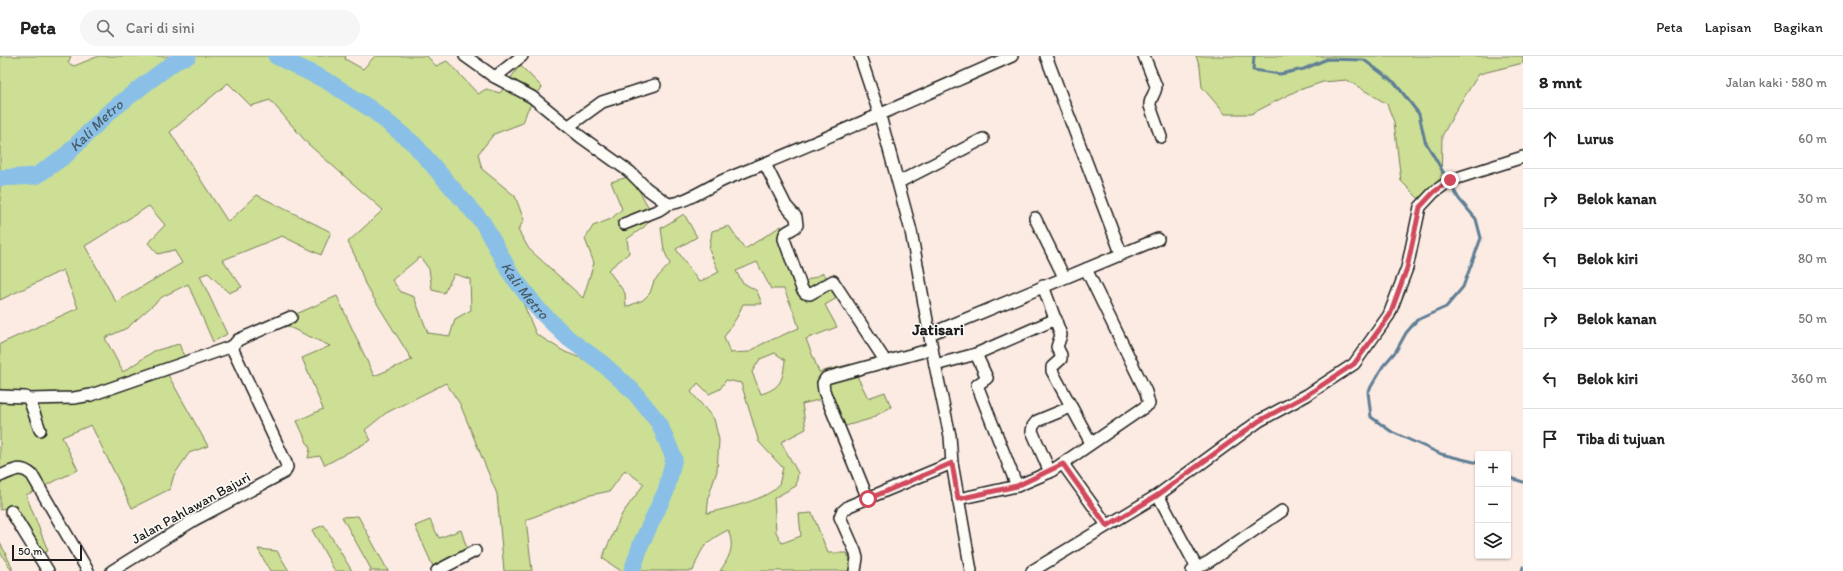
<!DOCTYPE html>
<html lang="id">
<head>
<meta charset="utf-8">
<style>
  :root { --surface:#fff; --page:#f6f6f6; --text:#222; --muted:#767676; --line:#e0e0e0 }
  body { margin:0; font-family:Itim,sans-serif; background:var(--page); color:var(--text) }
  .controls { position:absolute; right:12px; bottom:12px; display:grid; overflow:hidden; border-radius:4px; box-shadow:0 1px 3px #0004 }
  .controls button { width:36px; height:36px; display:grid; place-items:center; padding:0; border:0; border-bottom:1px solid var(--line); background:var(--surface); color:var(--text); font:20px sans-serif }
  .scale { position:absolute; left:12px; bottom:10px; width:70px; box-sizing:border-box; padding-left:4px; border:2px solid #1c1c1c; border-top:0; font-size:11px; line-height:14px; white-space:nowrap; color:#1c1c1c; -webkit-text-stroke:3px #fdfcf7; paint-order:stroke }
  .stop { position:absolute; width:12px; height:12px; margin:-9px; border:3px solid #d1495b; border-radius:50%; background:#fff }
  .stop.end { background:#d1495b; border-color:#fff; box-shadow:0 1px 4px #0008 }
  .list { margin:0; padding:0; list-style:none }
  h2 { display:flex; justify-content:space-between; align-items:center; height:52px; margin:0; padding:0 16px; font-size:17px }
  h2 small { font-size:13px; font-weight:400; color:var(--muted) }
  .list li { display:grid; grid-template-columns:26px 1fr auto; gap:12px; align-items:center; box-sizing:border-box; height:60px; padding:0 16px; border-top:1px solid var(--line) }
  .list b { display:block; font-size:15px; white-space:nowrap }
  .list em { font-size:13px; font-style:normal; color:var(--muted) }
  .icon { flex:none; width:22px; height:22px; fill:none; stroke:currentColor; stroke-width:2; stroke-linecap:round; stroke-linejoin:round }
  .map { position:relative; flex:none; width:1523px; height:515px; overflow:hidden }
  header { display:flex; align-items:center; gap:24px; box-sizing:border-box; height:56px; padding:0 20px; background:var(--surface); border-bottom:1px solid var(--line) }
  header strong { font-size:19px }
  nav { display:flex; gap:22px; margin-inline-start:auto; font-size:14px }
  .search { width:280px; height:36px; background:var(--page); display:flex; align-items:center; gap:10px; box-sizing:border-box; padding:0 14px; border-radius:22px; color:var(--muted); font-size:15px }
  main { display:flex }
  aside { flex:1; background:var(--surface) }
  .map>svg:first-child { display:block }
  .green { fill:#ccdf94; stroke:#747e58; fill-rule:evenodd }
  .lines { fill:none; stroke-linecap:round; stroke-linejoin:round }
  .stream { stroke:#5e7e96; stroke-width:3 }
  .river { stroke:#8ac0e7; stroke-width:17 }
  .minor-casing { stroke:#1c1c1c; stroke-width:14 }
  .minor { stroke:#fdfcf7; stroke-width:11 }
  .route { stroke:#d1495b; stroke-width:5 }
  .labels { text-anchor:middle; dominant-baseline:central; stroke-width:3; stroke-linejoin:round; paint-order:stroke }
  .street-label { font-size:14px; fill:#1c1c1c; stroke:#fdfcf7 }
  .water-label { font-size:15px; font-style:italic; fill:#485e6d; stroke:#fdfcf7 }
  .quarter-label { font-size:16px; font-weight:bold; fill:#1c1c1c; stroke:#fdfcf7 }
</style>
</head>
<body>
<header>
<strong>Peta</strong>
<div class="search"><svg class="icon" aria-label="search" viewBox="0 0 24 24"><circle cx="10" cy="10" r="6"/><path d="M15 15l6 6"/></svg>Cari di sini</div>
<nav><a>Peta</a><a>Lapisan</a><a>Bagikan</a></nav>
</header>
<main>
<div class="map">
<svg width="1523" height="515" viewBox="0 0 1523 515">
  <rect width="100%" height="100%" fill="#fcebe2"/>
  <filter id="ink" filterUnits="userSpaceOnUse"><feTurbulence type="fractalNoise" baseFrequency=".025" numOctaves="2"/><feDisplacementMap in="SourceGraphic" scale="8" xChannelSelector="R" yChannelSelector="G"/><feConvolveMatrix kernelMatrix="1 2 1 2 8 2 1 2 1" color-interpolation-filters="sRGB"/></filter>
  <g filter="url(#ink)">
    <g class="green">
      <path d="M 0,0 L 71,0 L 68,7 L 74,10 L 99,0 L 346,0 L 345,3 L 363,13 L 375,0 L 427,0 L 436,10 L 447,5 L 478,38 L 486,33 L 500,37 L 520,9 L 542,31 L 527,55 L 523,67 L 494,78 L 478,98 L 482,113 L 515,140 L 524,164 L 518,174 L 529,193 L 583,242 L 594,207 L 585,183 L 593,170 L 611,163 L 622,153 L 611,126 L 631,120 L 654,161 L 644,171 L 627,183 L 629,197 L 608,214 L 625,237 L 626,251 L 643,244 L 650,237 L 654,225 L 670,208 L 664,194 L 661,172 L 684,158 L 697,181 L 676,193 L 699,226 L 719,216 L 709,194 L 712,175 L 729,170 L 745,193 L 781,170 L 803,226 L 824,217 L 837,242 L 825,249 L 837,271 L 806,283 L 819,316 L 851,308 L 868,342 L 885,336 L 891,351 L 870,363 L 835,373 L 822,343 L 802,348 L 806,373 L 781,386 L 798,417 L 796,430 L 774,442 L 776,476 L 782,487 L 801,480 L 799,458 L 812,457 L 828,497 L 847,497 L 854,515 L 720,515 C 730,500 735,491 728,474 C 705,486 702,490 693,515 L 621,515 L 602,502 L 622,458 L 644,428 L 625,414 L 610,435 L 586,440 L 526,464 L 532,515 L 504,515 L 497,438 L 460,348 L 446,327 L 386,357 L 365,374 L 371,384 L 325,409 L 320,400 L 308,402 L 310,393 L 297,365 L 323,353 L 302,302 L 330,290 L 278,266 L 337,240 L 374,320 L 412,304 L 365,228 L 356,202 L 348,186 L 383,154 L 308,88 L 270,44 L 251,50 L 228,27 L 170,76 L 228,166 L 257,139 L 331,176 L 321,199 L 282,180 L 223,204 L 242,231 L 229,237 L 208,217 L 200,220 L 227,278 L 213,286 L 188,228 L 162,241 L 127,272 L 105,282 L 123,316 L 154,295 L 179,288 L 186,305 L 167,317 L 208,390 L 189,397 L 174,419 L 170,433 L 132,452 L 91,369 L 62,381 L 78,414 L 26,439 L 48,495 L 38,499 L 15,448 L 0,454 L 0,288 L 78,252 L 63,214 L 0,244 ZM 149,150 L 165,169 L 148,187 L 158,198 L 174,194 L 182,207 L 116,246 L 85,190 ZM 420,201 L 429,213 L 432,234 L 444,237 L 454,218 L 470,223 L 471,254 L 455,263 L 450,280 L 428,277 L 414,241 L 401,236 L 392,224 ZM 757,206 L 771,233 L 784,233 L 795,259 L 799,272 L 762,288 L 749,296 L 730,297 L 724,281 L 737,261 L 743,248 L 762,248 L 757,235 L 742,226 L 736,215 ZM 512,220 L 538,253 L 569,283 L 602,307 L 601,310 L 565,296 L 536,278 ZM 775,297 L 785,304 C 783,324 781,332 761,338 L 752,316 L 760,303 ZM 726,324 L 741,327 L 759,386 L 783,412 C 781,417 781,423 779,428 C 771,443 724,453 707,457 L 709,439 L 717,415 L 719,384 L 714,363 L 691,336 L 698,327 L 709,338 L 720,333 Z"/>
      <path d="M 1196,0 L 1523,0 L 1523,7 L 1479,18 L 1459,49 L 1442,80 L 1441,137 L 1430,146 L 1419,143 L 1401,125 L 1394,66 L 1387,48 L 1347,24 L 1323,26 L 1296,35 L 1251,58 L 1225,58 L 1202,31 L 1200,11 Z"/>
      <path d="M 358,460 L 388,515 L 369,515 L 371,513 L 342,461 Z"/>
      <path d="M 430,464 L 439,482 L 461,474 L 469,499 L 435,515 L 415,470 Z"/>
      <path d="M 324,469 L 352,515 L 335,515 L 312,474 Z"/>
      <path d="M 0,486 L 12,511 L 12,515 L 0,496 Z"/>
      <path d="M 258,493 L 277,495 L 289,515 L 270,515 Z"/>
    </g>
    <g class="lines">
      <g class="stream">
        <path d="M 1254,0 L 1253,14 L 1280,18 L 1304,13 L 1327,3 L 1364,4 L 1395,27 L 1419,58 L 1425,85 L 1459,143 L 1476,163 L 1481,182 L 1463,231 L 1446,251 L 1417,264 L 1406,277 L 1396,295 L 1383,310 L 1368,336 L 1371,361 L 1392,376 L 1441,398 L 1478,407"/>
        <path d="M 1508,421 L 1523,426"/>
        <path d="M 1522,515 L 1523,511"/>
      </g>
      <g class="river">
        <path id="s1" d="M 276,0 L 327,25 L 371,53 L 414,88 L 483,167 L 511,218 L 538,253 L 569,283 L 602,307 L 633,335 L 659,367 L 674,402 L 666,435 L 641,488 L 632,515"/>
        <path id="s2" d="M 0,122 L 36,120 L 66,99 L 108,57 L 145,28 L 180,2 L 188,0"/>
      </g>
      <defs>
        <g id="minor">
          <path d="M 465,0 L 493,20 L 532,41 L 581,81 L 630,116 L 646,132 L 668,148 C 686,147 709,130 726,123 C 823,85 917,42 1012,0"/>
          <path d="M 860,0 L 880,60 L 911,175 L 935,309 L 950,380 L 952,407 L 971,515"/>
          <path d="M 1046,0 L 1121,197"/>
          <path d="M 1144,0 L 1156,30 C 1156,38 1149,42 1150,50 L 1161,81"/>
          <path d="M 495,21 L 522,0"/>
          <path d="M 569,70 L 602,46 L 655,29"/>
          <path d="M 765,108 L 786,150 L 796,161 L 797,169 C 792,176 784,173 784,183 L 802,233 L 805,237 L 810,238 L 833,225 L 886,306"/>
          <path d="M 899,126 L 983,83"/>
          <path d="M 1035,162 L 1064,221"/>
          <path d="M 624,168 L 659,154 L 668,148"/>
          <path d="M 1043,230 L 1061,279 L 1057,291 L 1061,299 L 1061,303 L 1052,311 L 1052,315 L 1091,387"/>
          <path d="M 930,278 L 1158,183"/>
          <path d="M 976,298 L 1056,263"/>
          <path d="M 935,309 L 976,298 L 987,322 L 977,329 L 1017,430"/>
          <path d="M 0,340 L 25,341 L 29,343 L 40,374"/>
          <path d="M 29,343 L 74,342 L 91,339 L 233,290"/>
          <path d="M 1063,408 L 1107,469"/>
          <path d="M 1050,416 L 1032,375 L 1033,370 L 1037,365 L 1071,351"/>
          <path d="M 0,420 C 13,415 20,408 32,419 L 88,515"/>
          <path d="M 1158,439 L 1197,512"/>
          <path d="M 868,443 L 824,335 L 823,327 L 826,322 L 932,293"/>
          <path d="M 958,443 L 1017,430 L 1050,416 L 1149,348 L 1146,336 L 1086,213"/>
          <path d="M 11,455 L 48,515"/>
          <path d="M 112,515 L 194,464 L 285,416 L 287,411 L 286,407 L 233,294 L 233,290 L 238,284 L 291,261"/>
          <path d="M 437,515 L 475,495"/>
          <path d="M 855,515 L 857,502 L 855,495 L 840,461 L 842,456 L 849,450 L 952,407"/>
          <path d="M 1032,515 L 1158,439 L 1259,365 L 1307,339 L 1354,308 L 1389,259 L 1407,212 L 1420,151 L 1434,136 L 1451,124 L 1523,101"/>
          <path d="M 1192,515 L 1210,505 L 1282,455"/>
        </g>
      </defs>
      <use href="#minor" class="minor-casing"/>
      <use href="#minor" class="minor"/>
    </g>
  </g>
  <g class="lines" filter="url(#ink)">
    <path class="route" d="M 868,443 L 952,407 L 958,443 L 1017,430 L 1063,408 L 1107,470 L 1158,439 L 1259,365 L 1307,339 L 1354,308 L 1390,259 L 1407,212 L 1420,151 L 1434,136 L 1450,124"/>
  </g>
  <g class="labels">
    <g class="street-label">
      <text transform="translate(191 452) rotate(-29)">Jalan Pahlawan Bajuri</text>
    </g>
    <g class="water-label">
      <text stroke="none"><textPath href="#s2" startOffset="115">Kali Metro</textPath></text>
      <text stroke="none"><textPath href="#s1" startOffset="349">Kali Metro</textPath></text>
    </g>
    <g class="quarter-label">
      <text x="938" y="273">Jatisari</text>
    </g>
  </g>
</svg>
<div class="controls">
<button>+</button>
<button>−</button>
<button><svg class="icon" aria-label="layers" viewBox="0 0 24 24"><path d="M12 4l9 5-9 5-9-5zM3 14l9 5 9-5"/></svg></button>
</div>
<div class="scale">50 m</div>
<div class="stop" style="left:868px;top:443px"></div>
<div class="stop end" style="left:1450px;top:124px"></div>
</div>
<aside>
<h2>8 mnt<small>Jalan kaki · 580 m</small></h2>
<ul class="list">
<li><svg class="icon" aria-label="ahead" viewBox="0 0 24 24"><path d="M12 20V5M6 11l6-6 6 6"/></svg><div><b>Lurus</b></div><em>60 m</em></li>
<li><svg class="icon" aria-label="right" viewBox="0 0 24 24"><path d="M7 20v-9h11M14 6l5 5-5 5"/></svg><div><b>Belok kanan</b></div><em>30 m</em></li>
<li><svg class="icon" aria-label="left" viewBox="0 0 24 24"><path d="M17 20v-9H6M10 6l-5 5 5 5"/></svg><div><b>Belok kiri</b></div><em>80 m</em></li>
<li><svg class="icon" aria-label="right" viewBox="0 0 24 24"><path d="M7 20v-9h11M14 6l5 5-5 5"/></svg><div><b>Belok kanan</b></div><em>50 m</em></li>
<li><svg class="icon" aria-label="left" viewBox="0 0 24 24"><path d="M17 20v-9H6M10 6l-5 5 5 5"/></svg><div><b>Belok kiri</b></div><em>360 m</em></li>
<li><svg class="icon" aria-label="arrive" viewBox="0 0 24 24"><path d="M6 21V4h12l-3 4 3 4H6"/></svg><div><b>Tiba di tujuan</b></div></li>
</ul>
</aside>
</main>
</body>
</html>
